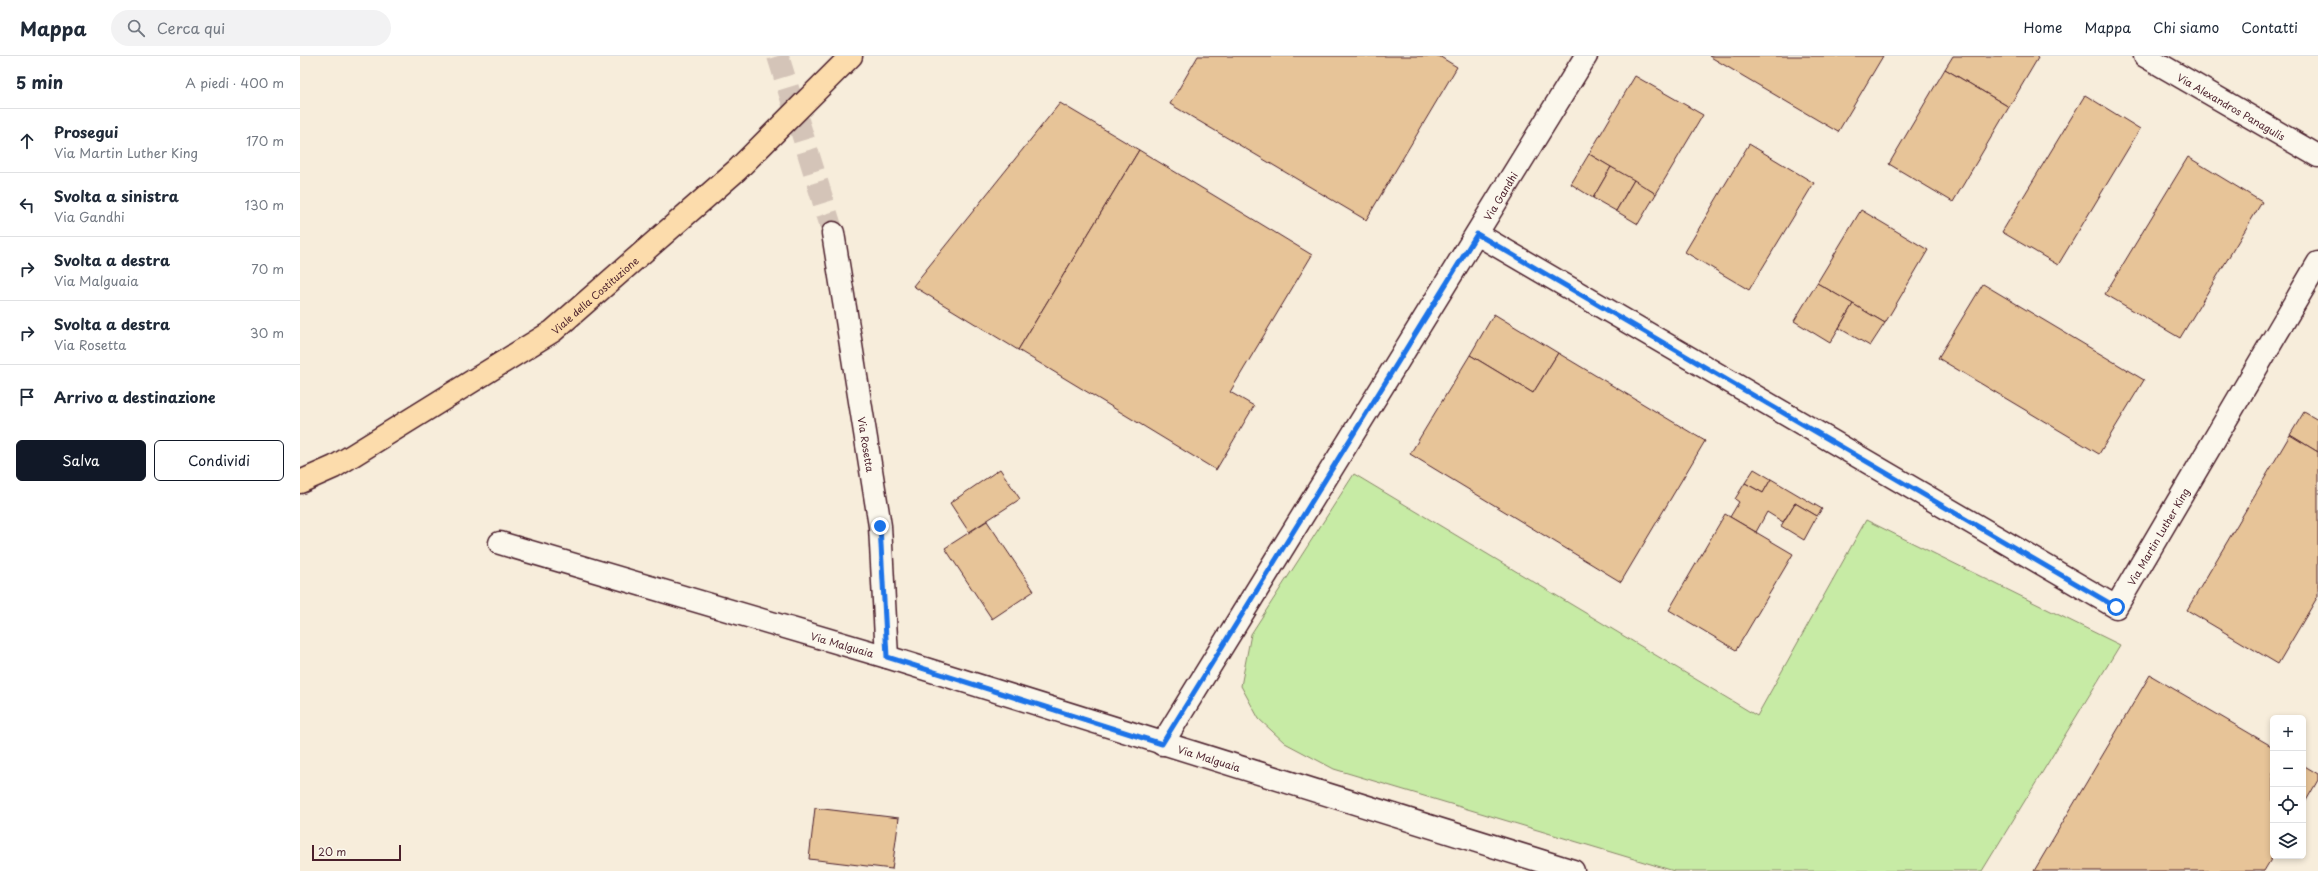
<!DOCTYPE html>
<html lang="it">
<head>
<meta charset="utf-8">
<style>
  :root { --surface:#fff; --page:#f2f2f3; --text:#1f2937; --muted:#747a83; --line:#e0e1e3; --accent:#111827 }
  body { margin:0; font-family:"Playpen Sans",sans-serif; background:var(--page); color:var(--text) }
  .controls { position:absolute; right:12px; bottom:12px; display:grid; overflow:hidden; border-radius:6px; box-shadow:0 2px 6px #0003 }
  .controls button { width:36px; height:36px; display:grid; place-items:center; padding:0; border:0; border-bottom:1px solid var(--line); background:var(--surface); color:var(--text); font:20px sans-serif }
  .scale { position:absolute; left:12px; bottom:10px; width:89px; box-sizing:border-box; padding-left:4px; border:2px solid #4a1f2b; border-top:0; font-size:11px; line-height:14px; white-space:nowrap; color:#4a1f2b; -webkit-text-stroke:3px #fbf7ec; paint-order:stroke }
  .stop { position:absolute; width:12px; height:12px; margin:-9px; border:3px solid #1a73e8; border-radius:50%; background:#fff }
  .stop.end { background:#1a73e8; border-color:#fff; box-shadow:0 1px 4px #0008 }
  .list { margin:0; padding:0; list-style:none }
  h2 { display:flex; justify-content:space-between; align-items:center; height:52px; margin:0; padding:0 16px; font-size:17px }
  h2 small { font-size:13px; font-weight:400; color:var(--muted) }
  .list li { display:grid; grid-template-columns:26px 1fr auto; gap:12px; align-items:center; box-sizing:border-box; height:64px; padding:0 16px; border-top:1px solid var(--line) }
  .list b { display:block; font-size:15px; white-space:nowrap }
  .list p { margin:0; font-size:13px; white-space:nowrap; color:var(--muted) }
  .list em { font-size:13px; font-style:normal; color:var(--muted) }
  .actions { display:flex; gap:8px; padding:12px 16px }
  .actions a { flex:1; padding:9px 0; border:1px solid var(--accent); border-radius:6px; text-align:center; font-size:14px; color:var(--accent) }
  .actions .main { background:var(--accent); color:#fff }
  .icon { flex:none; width:22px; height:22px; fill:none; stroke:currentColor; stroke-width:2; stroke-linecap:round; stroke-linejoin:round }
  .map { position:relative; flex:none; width:2018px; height:815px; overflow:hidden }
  header { display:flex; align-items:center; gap:24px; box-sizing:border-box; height:56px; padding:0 20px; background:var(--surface); border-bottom:1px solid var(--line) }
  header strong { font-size:19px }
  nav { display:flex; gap:22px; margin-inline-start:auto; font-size:14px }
  .search { width:280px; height:36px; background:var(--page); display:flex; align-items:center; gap:10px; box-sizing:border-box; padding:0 14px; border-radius:22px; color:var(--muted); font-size:15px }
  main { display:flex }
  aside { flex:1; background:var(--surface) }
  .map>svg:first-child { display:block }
  .green { fill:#c7eba5; stroke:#888568 }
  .building { fill:#e7c498; stroke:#4a1f2b }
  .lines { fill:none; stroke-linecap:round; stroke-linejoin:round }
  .street-tunnel { stroke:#d4c4b8; stroke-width:22; stroke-dasharray:22 11; stroke-linecap:butt }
  .street-casing { stroke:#4a1f2b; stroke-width:25 }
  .primary-casing { stroke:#4a1f2b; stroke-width:25 }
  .street { stroke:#fbf7ec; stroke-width:22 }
  .primary { stroke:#fcdcac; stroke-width:22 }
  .route { stroke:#1a73e8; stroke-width:5 }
  .labels { text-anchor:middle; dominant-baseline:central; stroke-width:3; stroke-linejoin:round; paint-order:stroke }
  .street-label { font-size:10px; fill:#4a1f2b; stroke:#fbf7ec }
</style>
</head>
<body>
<header>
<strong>Mappa</strong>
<div class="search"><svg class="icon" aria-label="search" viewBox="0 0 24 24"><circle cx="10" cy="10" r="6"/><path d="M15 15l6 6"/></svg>Cerca qui</div>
<nav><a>Home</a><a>Mappa</a><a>Chi siamo</a><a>Contatti</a></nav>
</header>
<main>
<aside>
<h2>5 min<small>A piedi · 400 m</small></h2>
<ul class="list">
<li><svg class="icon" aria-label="ahead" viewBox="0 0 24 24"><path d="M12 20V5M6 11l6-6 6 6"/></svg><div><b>Prosegui</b><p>Via Martin Luther King</p></div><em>170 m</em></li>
<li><svg class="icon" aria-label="left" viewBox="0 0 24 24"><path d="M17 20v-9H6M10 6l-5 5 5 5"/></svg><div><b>Svolta a sinistra</b><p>Via Gandhi</p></div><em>130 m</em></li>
<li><svg class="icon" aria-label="right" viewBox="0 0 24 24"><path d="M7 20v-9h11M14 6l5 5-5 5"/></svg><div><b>Svolta a destra</b><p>Via Malguaia</p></div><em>70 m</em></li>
<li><svg class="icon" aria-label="right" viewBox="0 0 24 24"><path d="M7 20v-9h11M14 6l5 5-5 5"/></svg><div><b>Svolta a destra</b><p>Via Rosetta</p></div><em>30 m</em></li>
<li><svg class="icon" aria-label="arrive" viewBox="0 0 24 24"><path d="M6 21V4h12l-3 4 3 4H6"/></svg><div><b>Arrivo a destinazione</b></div></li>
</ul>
<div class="actions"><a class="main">Salva</a><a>Condividi</a></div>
</aside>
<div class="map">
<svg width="2018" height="815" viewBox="0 0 2018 815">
  <rect width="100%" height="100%" fill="#f7eddb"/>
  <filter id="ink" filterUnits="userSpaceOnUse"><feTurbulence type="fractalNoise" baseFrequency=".025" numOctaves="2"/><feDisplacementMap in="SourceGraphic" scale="8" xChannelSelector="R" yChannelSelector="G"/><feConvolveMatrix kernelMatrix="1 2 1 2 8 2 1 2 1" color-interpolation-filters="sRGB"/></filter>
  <g filter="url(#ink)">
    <path class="green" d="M 1054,418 L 1457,660 L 1566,464 L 1820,589 L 1682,815 L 1374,815 L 1034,713 L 985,687 L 959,663 L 941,630 L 951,578 Z"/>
    <g class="building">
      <path d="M 898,0 L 1139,0 L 1157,11 L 1066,164 L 870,48 Z"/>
      <path d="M 1409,0 L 1583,0 L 1538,76 Z"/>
      <path d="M 1653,0 L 1735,0 L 1738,2 L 1709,51 L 1645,13 Z"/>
      <path d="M 1645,13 L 1709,51 L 1653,146 L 1589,108 Z"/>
      <path d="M 1335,20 L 1403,59 L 1356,138 L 1289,98 Z"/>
      <path d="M 1785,39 L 1840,73 L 1758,209 L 1702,176 Z"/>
      <path d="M 760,47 L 839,94 L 718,294 L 613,230 Z"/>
      <path d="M 1449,88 L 1514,127 L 1449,234 L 1385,196 Z"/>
      <path d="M 839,94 L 1012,199 L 930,336 L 954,350 L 916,414 L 718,294 Z"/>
      <path d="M 1289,98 L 1311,111 L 1293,142 L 1271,128 Z"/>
      <path d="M 1888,101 L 1962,146 L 1880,282 L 1805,238 Z"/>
      <path d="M 1311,111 L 1334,124 L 1316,155 L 1293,142 Z"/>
      <path d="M 1334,124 L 1356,138 L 1338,168 L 1316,155 Z"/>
      <path d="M 1561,154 L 1628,194 L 1585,267 L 1517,227 Z"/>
      <path d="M 1517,227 L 1553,248 L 1530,287 L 1494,265 Z"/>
      <path d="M 1683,228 L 1844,324 L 1799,398 L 1638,302 Z"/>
      <path d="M 1553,248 L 1585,267 L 1570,290 L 1539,272 Z"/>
      <path d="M 1194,258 L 1258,297 L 1233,337 L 1170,299 Z"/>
      <path d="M 1258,297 L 1405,385 L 1321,526 L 1110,398 L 1170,299 L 1233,337 Z"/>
      <path d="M 2004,356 L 2018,364 L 2018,396 L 1990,379 Z"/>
      <path d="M 1990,379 L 2018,396 L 2018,540 L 1978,608 L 1887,554 Z"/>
      <path d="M 700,413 L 720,443 L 669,476 L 650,447 Z"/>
      <path d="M 1454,413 L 1471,423 L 1463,437 L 1445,427 Z"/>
      <path d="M 1471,423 L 1522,453 L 1517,460 L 1495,447 L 1483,466 L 1467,456 L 1456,476 L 1430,461 L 1439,446 L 1435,443 L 1445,427 L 1463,437 Z"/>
      <path d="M 1495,447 L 1517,460 L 1504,484 L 1481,470 Z"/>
      <path d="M 1425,458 L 1493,498 L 1436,594 L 1369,554 Z"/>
      <path d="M 687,465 L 734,535 L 692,563 L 645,492 Z"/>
      <path d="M 1850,619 L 1973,691 L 1973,800 L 1964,815 L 1734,815 Z"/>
      <path d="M 2003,709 L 2018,718 L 2018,724 L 2003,750 Z"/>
      <path d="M 515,752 L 599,762 L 592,813 L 509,803 Z"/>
    </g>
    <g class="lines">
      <path class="street-tunnel" d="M 478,0 L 533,177"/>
      <defs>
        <g id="street">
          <path id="s1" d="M 1845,0 L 2018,100"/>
          <path id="s2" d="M 533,177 L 580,470 L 587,601"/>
          <path id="s3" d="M 1177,178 L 1816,551 L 2018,207"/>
          <path id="s4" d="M 200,487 L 587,601 L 1273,815"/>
          <path id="s5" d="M 862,688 L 1286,0"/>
        </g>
        <g id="primary">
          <path id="s6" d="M 0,426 L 34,411 L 253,275 L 437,114 L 551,0"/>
        </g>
      </defs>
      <use href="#street" class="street-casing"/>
      <use href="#primary" class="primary-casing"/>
      <use href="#street" class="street"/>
      <use href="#primary" class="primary"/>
    </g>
  </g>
  <g class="lines" filter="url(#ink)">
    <path class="route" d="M 580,470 L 587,601 L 862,688 L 1177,178 L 1816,551"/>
  </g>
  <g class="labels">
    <g class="street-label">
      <text stroke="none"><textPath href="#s1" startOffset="100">Via Alexandros Panagulis</textPath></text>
      <text stroke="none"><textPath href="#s5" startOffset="644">Via Gandhi</textPath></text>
      <text stroke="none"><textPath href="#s6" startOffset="350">Viale della Costituzione</textPath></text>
      <text stroke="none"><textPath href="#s2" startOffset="214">Via Rosetta</textPath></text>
      <text stroke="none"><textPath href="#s3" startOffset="822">Via Martin Luther King</textPath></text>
      <text stroke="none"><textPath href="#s4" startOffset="357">Via Malguaia</textPath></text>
      <text stroke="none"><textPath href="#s4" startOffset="741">Via Malguaia</textPath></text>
    </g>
  </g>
</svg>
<div class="controls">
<button>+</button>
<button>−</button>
<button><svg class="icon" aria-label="locate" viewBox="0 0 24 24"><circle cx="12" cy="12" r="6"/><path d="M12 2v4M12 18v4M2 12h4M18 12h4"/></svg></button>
<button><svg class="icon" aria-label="layers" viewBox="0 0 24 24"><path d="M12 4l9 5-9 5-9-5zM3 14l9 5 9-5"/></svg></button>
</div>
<div class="scale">20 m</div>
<div class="stop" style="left:1816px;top:551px"></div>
<div class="stop end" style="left:580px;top:470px"></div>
</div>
</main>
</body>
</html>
